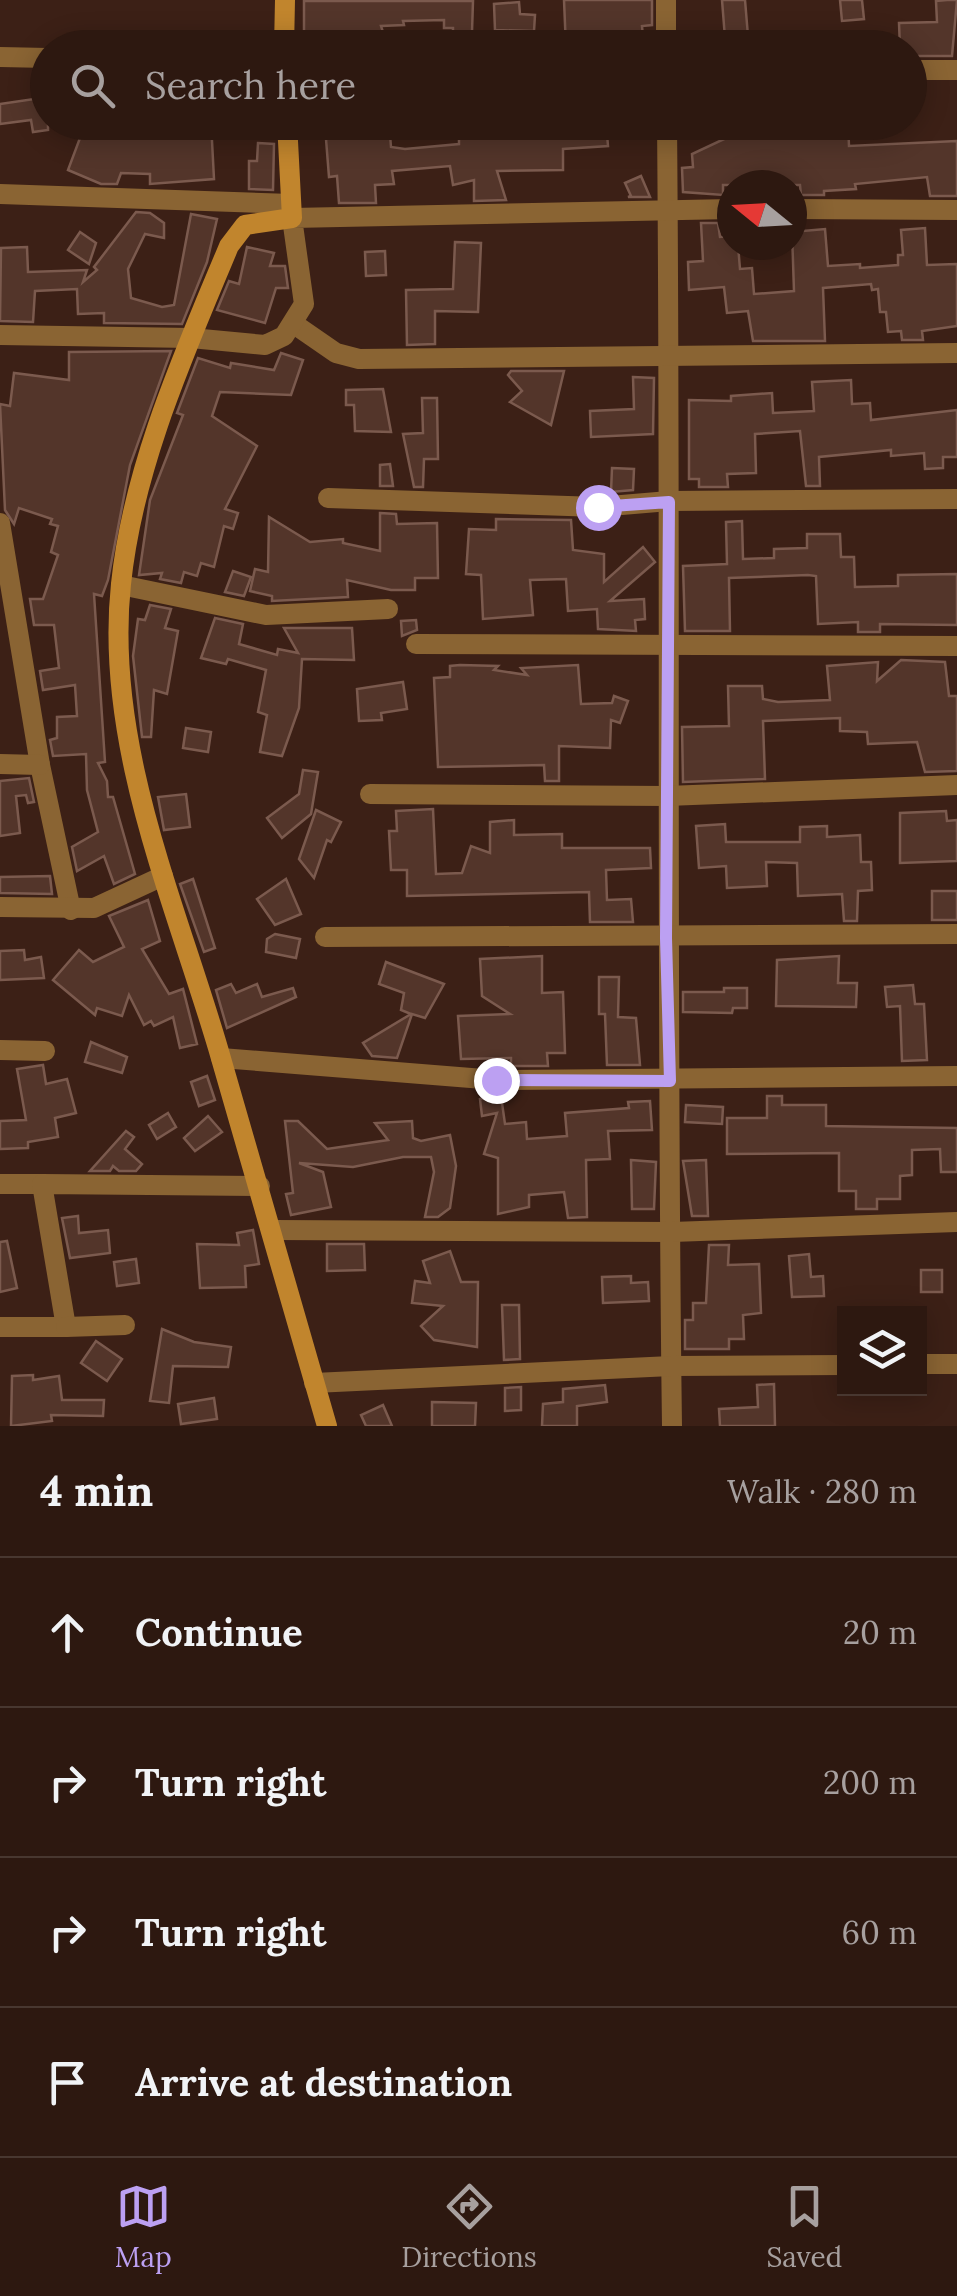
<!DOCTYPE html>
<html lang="en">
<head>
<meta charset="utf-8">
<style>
  :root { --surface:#2d1810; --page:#352119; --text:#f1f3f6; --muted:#a7a09f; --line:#483730; --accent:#bca0f2 }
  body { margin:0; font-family:Lora,serif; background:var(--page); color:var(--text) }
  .controls { position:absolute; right:30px; bottom:30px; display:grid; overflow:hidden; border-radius:0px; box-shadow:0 5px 25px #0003 }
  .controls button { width:90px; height:90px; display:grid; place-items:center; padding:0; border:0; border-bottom:2px solid var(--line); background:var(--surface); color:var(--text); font:50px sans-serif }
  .compass { position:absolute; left:717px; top:170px; width:90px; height:90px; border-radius:50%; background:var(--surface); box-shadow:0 5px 25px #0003; rotate:288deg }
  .stop { position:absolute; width:30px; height:30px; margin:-22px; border:8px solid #bca0f2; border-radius:50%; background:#fff }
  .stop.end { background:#bca0f2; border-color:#fff; box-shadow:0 2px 10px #0008 }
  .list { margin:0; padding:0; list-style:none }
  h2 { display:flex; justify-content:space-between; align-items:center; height:130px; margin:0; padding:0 40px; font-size:42px }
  h2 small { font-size:32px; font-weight:400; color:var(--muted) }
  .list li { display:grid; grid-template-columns:65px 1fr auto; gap:30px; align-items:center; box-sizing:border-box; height:150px; padding:0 40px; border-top:2px solid var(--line) }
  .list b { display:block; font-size:38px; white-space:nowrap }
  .list em { font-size:32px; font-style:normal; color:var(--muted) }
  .icon { flex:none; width:55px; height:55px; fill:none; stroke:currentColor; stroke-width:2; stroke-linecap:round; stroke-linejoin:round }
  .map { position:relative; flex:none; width:957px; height:1426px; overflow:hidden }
  .search { position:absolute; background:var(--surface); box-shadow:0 5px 25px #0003; left:30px; right:30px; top:30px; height:110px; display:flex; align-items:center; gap:25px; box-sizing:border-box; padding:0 35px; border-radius:55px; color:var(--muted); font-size:38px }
  .sheet { height:730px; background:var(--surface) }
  nav { display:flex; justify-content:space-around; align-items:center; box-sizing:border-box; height:140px; border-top:2px solid var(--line); background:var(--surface); font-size:28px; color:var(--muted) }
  nav a { display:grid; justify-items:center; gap:5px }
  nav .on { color:var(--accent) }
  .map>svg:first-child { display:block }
  .building { fill:#53352a; stroke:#7b5a4e; stroke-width:2.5 }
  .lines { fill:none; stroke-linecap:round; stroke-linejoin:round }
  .street { stroke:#8a6433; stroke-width:20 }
  .secondary { stroke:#c1852d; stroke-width:20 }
  .route { stroke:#bca0f2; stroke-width:12 }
</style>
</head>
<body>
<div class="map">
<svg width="957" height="1426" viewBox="0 0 957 1426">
  <rect width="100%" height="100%" fill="#3c2016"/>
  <g class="building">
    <path d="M 564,0 L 652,0 L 652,25 L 642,26 L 643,37 L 628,38 L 629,48 L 566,48 Z"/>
    <path d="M 722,0 L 745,0 L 748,36 L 725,38 Z"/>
    <path d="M 840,0 L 862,0 L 864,19 L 842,21 Z"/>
    <path d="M 947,0 L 957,0 L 952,56 L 910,56 L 910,48 L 900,48 L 899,23 L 937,22 L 936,1 Z"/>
    <path d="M 304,1 L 473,1 L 472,32 L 453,33 L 453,28 L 444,28 L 444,20 L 403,21 L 404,25 L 381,26 L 388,48 L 304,48 Z"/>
    <path d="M 519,2 L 520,14 L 535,15 L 534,31 L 495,30 L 494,4 Z"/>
    <path d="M 41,98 L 48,101 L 48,130 L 33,132 L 31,120 L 0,124 L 0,104 Z"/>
    <path d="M 86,122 L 211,122 L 214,179 L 150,184 L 150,174 L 121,173 L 117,184 L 101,184 L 68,170 Z"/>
    <path d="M 307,122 L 322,122 L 323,137 L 308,138 Z"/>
    <path d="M 363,122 L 389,122 L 391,147 L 405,149 L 459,144 L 459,136 L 497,131 L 497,124 L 519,123 L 530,128 L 606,122 L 608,146 L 563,149 L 563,170 L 497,171 L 506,200 L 474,201 L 474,180 L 453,185 L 450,166 L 392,171 L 394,184 L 375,185 L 376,203 L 339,203 L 337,176 L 329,177 L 326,139 L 363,136 Z"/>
    <path d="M 734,122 L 848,122 L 849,146 L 957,141 L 957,196 L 930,196 L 927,177 L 855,184 L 856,189 L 824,191 L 824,195 L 801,195 L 800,185 L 723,185 L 723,195 L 683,192 L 682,168 L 693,167 L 692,154 L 737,133 Z"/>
    <path d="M 258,143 L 274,144 L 273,190 L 249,189 L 249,161 L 257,161 Z"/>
    <path d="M 641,176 L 650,197 L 628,197 L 631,196 L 625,183 Z"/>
    <path d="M 136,212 L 150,213 L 164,223 L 164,238 L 145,234 L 128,269 L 131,298 L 162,307 L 174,305 L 191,214 L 217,219 L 207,262 L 182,324 L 104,323 L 104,313 L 78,314 L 77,289 L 35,291 L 33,322 L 0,321 L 1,248 L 27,247 L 28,272 L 87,270 L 83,282 L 97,270 L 94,267 Z"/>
    <path d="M 701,223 L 718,223 L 720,237 L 732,236 L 732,245 L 738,245 L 740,269 L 752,268 L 754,294 L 794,291 L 792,232 L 825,229 L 828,266 L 860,264 L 860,268 L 898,265 L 898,255 L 903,255 L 901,230 L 925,228 L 927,265 L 957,264 L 957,326 L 922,331 L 923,340 L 902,340 L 901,331 L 888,332 L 886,312 L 880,312 L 878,289 L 872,290 L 871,284 L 823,288 L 825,341 L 753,341 L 748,311 L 727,313 L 724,287 L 689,290 L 688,262 L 703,261 Z"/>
    <path d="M 80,232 L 96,243 L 89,264 L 68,250 Z"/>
    <path d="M 455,242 L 481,243 L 478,312 L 435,311 L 435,344 L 407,345 L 406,290 L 453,289 Z"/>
    <path d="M 247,247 L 274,253 L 270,266 L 285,266 L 288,288 L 276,288 L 265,323 L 217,310 L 229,281 L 239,284 Z"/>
    <path d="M 385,251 L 386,275 L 366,276 L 365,252 Z"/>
    <path d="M 171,351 L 130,465 L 108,580 L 102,596 L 94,594 L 105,762 L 98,763 L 107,781 L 108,797 L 113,797 L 135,874 L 114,884 L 104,856 L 77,871 L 72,847 L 98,832 L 87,790 L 86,754 L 53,756 L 50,740 L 57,738 L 57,717 L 77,716 L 75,685 L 43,690 L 40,671 L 59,668 L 54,625 L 34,625 L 30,599 L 43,599 L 58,555 L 51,552 L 58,526 L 50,524 L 52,519 L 19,508 L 14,524 L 5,510 L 0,404 L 10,406 L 14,373 L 69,380 L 69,352 Z"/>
    <path d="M 281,353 L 303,360 L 291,395 L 220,392 L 212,416 L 257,446 L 225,509 L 238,513 L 233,529 L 224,526 L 214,567 L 201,563 L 197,576 L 184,572 L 181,583 L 160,579 L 162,573 L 139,575 L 150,500 L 183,415 L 177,413 L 198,358 L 230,368 L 231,363 L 274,370 Z"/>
    <path d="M 511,371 L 564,371 L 551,425 L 510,402 L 522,391 L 508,375 Z"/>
    <path d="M 633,377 L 654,378 L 653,434 L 591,437 L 590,411 L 634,409 Z"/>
    <path d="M 851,380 L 852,404 L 870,403 L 871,420 L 957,410 L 957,457 L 943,457 L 943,468 L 925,469 L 924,453 L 891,456 L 891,450 L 819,457 L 820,486 L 806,486 L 800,431 L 755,434 L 756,473 L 727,474 L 728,487 L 699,487 L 699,479 L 689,479 L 689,400 L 731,401 L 731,396 L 772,393 L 773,413 L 814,411 L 812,382 Z"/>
    <path d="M 383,389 L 391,432 L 355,431 L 354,405 L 346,405 L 346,390 Z"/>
    <path d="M 422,398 L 437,398 L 438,459 L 424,459 L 423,487 L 414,487 L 403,434 L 423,433 Z"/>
    <path d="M 390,464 L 393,486 L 380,486 L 380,465 Z"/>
    <path d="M 612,468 L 634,469 L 633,490 L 611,492 Z"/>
    <path d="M 380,513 L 396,514 L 397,524 L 437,523 L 438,578 L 415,578 L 415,590 L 391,590 L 347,580 L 348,597 L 272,601 L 272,596 L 250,591 L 255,569 L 268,572 L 269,517 L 310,542 L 343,539 L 343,543 L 380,551 Z"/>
    <path d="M 496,519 L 571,520 L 573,550 L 604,554 L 604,582 L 643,547 L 655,562 L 610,601 L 644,599 L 645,619 L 635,620 L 636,631 L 598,629 L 597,609 L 568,611 L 566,579 L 530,580 L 533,615 L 483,619 L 481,575 L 466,574 L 469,529 L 496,530 Z"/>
    <path d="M 742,521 L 743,559 L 774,558 L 774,549 L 807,548 L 807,534 L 840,534 L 841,557 L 854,557 L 855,587 L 898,586 L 898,575 L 957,574 L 957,625 L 880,624 L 880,632 L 858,632 L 858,622 L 818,624 L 816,576 L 808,575 L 729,578 L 730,631 L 685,631 L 683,566 L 727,564 L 726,522 Z"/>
    <path d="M 233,571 L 251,577 L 244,596 L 225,592 Z"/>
    <path d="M 150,605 L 171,609 L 165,628 L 178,631 L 167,694 L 154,690 L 151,737 L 142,737 L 133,656 L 138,619 L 145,620 Z"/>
    <path d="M 215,618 L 243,624 L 239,644 L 277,655 L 278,649 L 298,653 L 284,628 L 352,628 L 354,660 L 302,659 L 299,708 L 282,756 L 260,752 L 267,715 L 258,712 L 266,670 L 228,659 L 226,664 L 201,658 Z"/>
    <path d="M 416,620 L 417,630 L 402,636 L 401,621 Z"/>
    <path d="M 901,660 L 945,662 L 949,696 L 957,696 L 957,771 L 925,772 L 917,742 L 868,744 L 867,732 L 840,731 L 840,718 L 763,721 L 765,779 L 683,782 L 682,727 L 729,726 L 728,686 L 762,686 L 763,699 L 778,702 L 830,700 L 827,666 L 878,662 L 877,681 Z"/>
    <path d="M 460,665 L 498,666 L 494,670 L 527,675 L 521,668 L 578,665 L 581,704 L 612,703 L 614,696 L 628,701 L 620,723 L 611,720 L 610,748 L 559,746 L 559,781 L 545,781 L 544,765 L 438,767 L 434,678 L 450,677 L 450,666 Z"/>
    <path d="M 403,682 L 407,709 L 381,713 L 382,720 L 359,721 L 357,689 Z"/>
    <path d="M 186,728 L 211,732 L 208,752 L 183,748 Z"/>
    <path d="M 303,770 L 318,772 L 311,814 L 282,838 L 267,818 L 299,794 Z"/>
    <path d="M 29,778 L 34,802 L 28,803 L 26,795 L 16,796 L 20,833 L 0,836 L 0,781 Z"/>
    <path d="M 186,794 L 190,827 L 164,830 L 158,797 Z"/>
    <path d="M 433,809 L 436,874 L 462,873 L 471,846 L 490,853 L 490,822 L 514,820 L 514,835 L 562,834 L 562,848 L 650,848 L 651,868 L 606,870 L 607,900 L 631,899 L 633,922 L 590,922 L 589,892 L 407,896 L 407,870 L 391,870 L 389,831 L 397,831 L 396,811 Z"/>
    <path d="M 316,810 L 341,822 L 331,842 L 327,840 L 314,878 L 299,859 Z"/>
    <path d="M 946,811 L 947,821 L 957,820 L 957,861 L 900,863 L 900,813 Z"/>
    <path d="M 725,824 L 726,842 L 800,842 L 800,827 L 827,826 L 827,837 L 860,835 L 861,862 L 871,862 L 872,890 L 858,891 L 857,921 L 844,921 L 842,894 L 798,896 L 797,863 L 766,862 L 767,886 L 727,888 L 726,866 L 699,868 L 696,826 Z"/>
    <path d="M 50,876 L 52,894 L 0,893 L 0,877 Z"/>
    <path d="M 193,879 L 215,948 L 204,952 L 180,884 Z"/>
    <path d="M 286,879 L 301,914 L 275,925 L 257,899 Z"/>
    <rect x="932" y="891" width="25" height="29"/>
    <path d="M 148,900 L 160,941 L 142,949 L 169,994 L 183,989 L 197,1044 L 180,1048 L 173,1017 L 154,1026 L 151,1021 L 144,1025 L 129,995 L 122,1016 L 97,1008 L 95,1015 L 53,980 L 79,950 L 93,962 L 124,947 L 109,916 Z"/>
    <path d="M 275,934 L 300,939 L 296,958 L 266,952 L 267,939 Z"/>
    <path d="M 24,950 L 25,960 L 41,957 L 44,978 L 0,980 L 0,951 Z"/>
    <path d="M 542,956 L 542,993 L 563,992 L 565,1053 L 547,1053 L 548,1066 L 511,1066 L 511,1058 L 461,1059 L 458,1016 L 510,1014 L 482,996 L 480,959 Z"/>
    <path d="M 839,956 L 838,983 L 857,983 L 856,1007 L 776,1006 L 777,960 Z"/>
    <path d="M 386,962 L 444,984 L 425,1018 L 412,1014 L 397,1058 L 372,1056 L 363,1043 L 411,1014 L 401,1010 L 404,993 L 379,984 Z"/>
    <path d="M 599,977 L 619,977 L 618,1017 L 636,1018 L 640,1065 L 607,1065 L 605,1014 L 599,1014 Z"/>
    <path d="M 231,984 L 236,993 L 257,984 L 262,997 L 293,988 L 296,997 L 227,1028 L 216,990 Z"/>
    <path d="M 913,985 L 915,1004 L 924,1004 L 927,1060 L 902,1061 L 900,1006 L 887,1007 L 885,987 Z"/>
    <path d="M 724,988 L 747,988 L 747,1008 L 733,1008 L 732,1013 L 683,1012 L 683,992 L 724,992 Z"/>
    <path d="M 91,1042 L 127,1057 L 122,1073 L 85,1062 Z"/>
    <path d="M 43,1065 L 46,1084 L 67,1079 L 76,1113 L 55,1118 L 58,1137 L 28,1142 L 28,1148 L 0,1149 L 0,1121 L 26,1120 L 17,1069 Z"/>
    <path d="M 207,1076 L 215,1100 L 199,1106 L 191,1082 Z"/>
    <path d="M 501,1096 L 505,1124 L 526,1122 L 527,1139 L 567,1136 L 565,1113 L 629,1108 L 628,1102 L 650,1101 L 652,1130 L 608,1131 L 610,1159 L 586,1160 L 587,1217 L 568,1218 L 564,1192 L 529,1195 L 529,1207 L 498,1214 L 498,1158 L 484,1154 L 497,1113 L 482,1116 L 480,1099 Z"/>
    <path d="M 767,1096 L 782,1096 L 782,1105 L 826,1105 L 826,1126 L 957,1128 L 957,1172 L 941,1172 L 940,1149 L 912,1150 L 912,1175 L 900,1176 L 900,1199 L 877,1199 L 877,1209 L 856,1209 L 856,1191 L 839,1191 L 839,1153 L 727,1154 L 727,1118 L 767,1118 Z"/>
    <path d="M 686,1105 L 723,1107 L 722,1124 L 685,1122 Z"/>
    <path d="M 168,1113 L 176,1127 L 157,1139 L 149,1125 Z"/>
    <path d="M 208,1116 L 222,1132 L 195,1151 L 184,1138 Z"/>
    <path d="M 285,1121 L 298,1121 L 327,1149 L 388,1140 L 375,1123 L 412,1121 L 413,1138 L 421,1141 L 450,1135 L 456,1166 L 450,1208 L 438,1217 L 425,1217 L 434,1172 L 431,1157 L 403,1157 L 353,1167 L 299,1163 L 323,1172 L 331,1207 L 291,1215 L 286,1194 L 293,1193 Z"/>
    <path d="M 126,1131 L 134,1137 L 125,1149 L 142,1164 L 136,1171 L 119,1171 L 113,1166 L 110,1171 L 90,1171 Z"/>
    <path d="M 631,1160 L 656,1162 L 654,1209 L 632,1209 Z"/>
    <path d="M 706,1160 L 708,1216 L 692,1216 L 683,1161 Z"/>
    <path d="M 78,1216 L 79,1233 L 108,1230 L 110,1253 L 70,1258 L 62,1218 Z"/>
    <path d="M 253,1230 L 259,1264 L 245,1266 L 246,1287 L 200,1288 L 197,1244 L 239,1245 L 237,1233 Z"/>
    <path d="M 7,1241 L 17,1288 L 0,1292 L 0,1242 Z"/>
    <path d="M 327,1244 L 364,1244 L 365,1270 L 327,1271 Z"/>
    <path d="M 709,1245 L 729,1245 L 728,1265 L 759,1264 L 761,1313 L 743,1315 L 744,1339 L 729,1339 L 729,1349 L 685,1349 L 685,1320 L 693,1320 L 693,1303 L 706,1303 Z"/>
    <path d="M 450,1251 L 461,1282 L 478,1282 L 477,1347 L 434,1340 L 421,1326 L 443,1306 L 412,1303 L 415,1281 L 430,1283 L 423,1261 Z"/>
    <path d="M 809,1254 L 811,1277 L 823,1276 L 824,1296 L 792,1297 L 789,1256 Z"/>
    <path d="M 136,1259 L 139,1283 L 117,1286 L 114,1262 Z"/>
    <rect x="921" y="1270" width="21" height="22"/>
    <path d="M 631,1276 L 631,1283 L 648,1282 L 649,1301 L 603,1303 L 602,1277 Z"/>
    <path d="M 502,1305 L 519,1305 L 520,1359 L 504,1360 Z"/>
    <path d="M 162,1329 L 194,1342 L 231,1347 L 228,1367 L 173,1366 L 169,1403 L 150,1401 Z"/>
    <path d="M 96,1341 L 122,1359 L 107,1381 L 81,1363 Z"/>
    <path d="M 33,1375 L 33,1380 L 59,1376 L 62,1400 L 104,1400 L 103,1416 L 51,1415 L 52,1421 L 11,1426 L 12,1376 Z"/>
    <path d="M 774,1384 L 775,1426 L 720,1426 L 719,1409 L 758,1407 L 757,1385 Z"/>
    <path d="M 605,1385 L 607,1402 L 577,1406 L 577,1426 L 542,1426 L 543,1404 L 563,1402 L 563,1389 Z"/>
    <path d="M 521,1387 L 521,1410 L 505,1411 L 505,1388 Z"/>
    <path d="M 214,1398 L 217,1419 L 181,1424 L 178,1404 Z"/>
    <path d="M 432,1402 L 476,1403 L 475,1426 L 432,1426 Z"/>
    <path d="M 383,1405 L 392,1426 L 366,1426 L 361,1415 Z"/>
  </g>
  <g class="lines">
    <g class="street">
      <path d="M 666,48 L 666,0"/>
      <path d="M 0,57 L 48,58"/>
      <path d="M 910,70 L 957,70"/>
      <path d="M 667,122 C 671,557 666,991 672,1426"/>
      <path d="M 0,194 L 291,204"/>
      <path d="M 792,209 L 957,210"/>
      <path d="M 294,324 L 336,353 L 359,359 L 957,353"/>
      <path d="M 0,335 L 191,338 L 265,345 L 284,336 L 304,304 L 292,218 L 732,209"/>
      <path d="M 328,498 L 598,507 L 669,501 L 957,499"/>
      <path d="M 0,523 L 40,765 L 71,910"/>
      <path d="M 121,585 L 266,615 L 388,609"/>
      <path d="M 416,644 L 957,646"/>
      <path d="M 0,764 L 40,765"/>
      <path d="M 370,794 L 667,796 L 957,785"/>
      <path d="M 0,907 L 94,908 L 163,876"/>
      <path d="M 325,937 L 957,934"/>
      <path d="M 0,1050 L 45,1051"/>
      <path d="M 221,1058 L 496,1080 L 957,1076"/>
      <path d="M 0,1184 L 42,1184"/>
      <path d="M 274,1230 L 672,1232 L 957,1222"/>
      <path d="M 0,1327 L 66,1327 L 42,1184 L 260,1186"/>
      <path d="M 66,1327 L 125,1325"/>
      <path d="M 920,1364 L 957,1364"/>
      <path d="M 314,1383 L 671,1366 L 844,1365"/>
    </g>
    <g class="secondary">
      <path d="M 284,48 L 285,0"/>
      <path d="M 287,122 L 292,218 L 245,225 L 229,246 C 184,354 133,467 121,584 C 104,743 174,899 218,1048 C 255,1174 291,1300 327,1426"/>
    </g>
  </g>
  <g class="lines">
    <path class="route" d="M 496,1080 L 670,1081 L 666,938 L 669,502 L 598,507"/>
  </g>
</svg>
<div class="controls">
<button><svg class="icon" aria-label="layers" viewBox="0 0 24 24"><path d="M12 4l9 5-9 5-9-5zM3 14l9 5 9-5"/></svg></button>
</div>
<svg class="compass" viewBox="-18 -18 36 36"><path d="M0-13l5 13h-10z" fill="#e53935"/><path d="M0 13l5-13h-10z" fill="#a7a09f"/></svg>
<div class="stop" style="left:598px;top:507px"></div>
<div class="stop end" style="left:496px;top:1080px"></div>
<div class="search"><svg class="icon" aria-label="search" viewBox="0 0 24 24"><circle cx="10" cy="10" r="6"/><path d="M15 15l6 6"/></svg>Search here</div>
</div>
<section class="sheet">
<h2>4 min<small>Walk · 280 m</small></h2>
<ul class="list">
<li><svg class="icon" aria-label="ahead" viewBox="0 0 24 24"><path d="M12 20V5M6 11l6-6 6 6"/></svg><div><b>Continue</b></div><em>20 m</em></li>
<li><svg class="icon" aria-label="right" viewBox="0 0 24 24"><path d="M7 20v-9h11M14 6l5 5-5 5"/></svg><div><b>Turn right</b></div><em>200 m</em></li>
<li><svg class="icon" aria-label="right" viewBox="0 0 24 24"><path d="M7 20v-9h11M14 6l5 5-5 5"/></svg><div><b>Turn right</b></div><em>60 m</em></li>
<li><svg class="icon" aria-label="arrive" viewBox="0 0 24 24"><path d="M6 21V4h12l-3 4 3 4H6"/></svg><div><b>Arrive at destination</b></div></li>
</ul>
</section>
<nav>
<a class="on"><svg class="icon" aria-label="map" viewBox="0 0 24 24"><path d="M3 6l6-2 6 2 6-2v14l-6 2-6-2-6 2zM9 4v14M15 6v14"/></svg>Map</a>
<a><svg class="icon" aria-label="directions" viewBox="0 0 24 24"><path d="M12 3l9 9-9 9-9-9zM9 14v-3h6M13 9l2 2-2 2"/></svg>Directions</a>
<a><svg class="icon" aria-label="saved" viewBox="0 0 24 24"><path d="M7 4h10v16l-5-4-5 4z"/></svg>Saved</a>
</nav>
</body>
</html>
